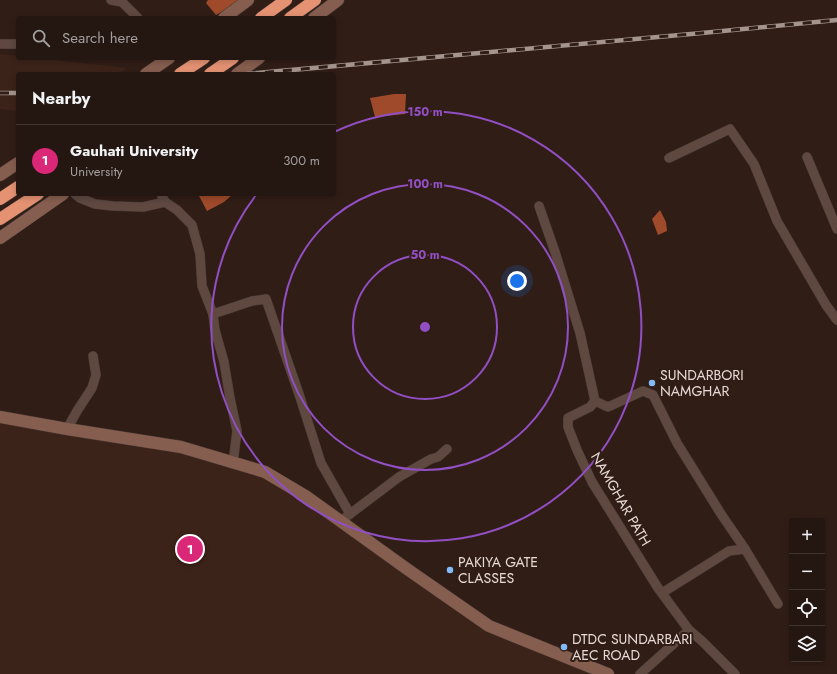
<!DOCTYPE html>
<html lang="en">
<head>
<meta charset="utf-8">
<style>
  :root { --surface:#241610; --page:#2c1f19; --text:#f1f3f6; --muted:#a39f9f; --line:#413530; --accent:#db2777 }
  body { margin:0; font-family:Jost,sans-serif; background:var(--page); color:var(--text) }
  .controls { position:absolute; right:12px; bottom:12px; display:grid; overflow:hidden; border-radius:4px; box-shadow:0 2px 6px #0003 }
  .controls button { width:36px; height:36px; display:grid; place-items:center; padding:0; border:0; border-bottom:1px solid var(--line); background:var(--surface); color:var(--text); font:20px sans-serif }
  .you { position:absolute; left:517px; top:281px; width:14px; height:14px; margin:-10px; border:3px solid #fff; border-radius:50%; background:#1a73e8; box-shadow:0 0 0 6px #1a73e833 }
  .badge { display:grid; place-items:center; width:26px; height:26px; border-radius:50%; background:var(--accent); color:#fff; font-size:13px; font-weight:700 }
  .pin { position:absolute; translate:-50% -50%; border:2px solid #fff; box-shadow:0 1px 4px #0006 }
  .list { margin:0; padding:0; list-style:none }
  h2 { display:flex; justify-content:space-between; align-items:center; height:52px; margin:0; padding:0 16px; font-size:17px }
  h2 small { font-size:13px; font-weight:400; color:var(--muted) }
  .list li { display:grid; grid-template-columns:26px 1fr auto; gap:12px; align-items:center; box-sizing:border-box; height:72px; padding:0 16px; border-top:1px solid var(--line) }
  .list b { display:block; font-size:15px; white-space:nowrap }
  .list p { margin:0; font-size:13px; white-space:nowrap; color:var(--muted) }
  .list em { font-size:13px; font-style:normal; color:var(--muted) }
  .icon { flex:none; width:22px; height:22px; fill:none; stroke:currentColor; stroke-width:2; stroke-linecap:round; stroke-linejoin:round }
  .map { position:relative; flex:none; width:837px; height:674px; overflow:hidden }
  .search { position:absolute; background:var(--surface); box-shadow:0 2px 6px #0003; left:16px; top:16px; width:320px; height:44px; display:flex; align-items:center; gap:10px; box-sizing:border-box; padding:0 14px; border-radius:4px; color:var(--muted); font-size:15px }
  .panel { position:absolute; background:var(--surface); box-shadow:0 2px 6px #0003; left:16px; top:72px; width:320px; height:124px; border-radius:4px }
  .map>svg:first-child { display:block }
  .built { fill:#3c2319 }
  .water { fill:#9f4a2a }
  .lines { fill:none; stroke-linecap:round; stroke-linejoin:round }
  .street-casing { stroke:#493935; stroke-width:10 }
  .secondary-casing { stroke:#493935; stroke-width:13 }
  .highway-casing { stroke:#493935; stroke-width:13 }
  .street { stroke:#5e4840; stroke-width:9 }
  .secondary { stroke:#865e4f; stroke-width:12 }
  .highway { stroke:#e59273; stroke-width:12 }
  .rail-casing { stroke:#a4948e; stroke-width:4.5 }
  .rail { stroke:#301d16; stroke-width:3; stroke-dasharray:9; stroke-linecap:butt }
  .ring { fill:none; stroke:#914fc3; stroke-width:2 }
  .poi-dot { fill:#82bcfa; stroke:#301d16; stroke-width:1.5 }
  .labels { text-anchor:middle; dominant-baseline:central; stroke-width:4; stroke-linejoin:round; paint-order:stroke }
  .poi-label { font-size:14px; fill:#e7d9d4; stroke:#301d16; text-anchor:start }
  .street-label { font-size:14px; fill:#e7d9d4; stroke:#301d16 }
  .centre { fill:#914fc3; stroke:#301d16; stroke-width:2 }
  .ring-label { font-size:12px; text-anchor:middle; font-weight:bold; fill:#914fc3; stroke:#301d16; stroke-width:4; stroke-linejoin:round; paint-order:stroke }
</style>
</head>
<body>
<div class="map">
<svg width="837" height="674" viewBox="0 0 837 674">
  <rect width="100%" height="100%" fill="#301d16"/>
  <g class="built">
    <path d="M 0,54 L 18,56 L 18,58 L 36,58 L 128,68 L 117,74 L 18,74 L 18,111 L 0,109 Z"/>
    <path d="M 0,417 L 181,447 L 265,472 L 489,626 L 608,674 L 0,674 Z"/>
  </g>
  <g class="water">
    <path d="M 208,0 L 242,0 L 216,15 L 206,3 Z"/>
    <path d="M 394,94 L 406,94 L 405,114 L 375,117 L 370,98 Z"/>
    <path d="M 198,194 L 247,194 L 232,195 L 224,202 L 207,211 Z"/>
    <path d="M 660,210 L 666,222 L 667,231 L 658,235 L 652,219 Z"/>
  </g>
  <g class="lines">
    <defs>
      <g id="street">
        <path d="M 111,0 L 122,2 L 138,18"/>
        <path d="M 0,44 L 18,44"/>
        <path d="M 807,157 L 837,229"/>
        <path d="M 669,158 L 730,129 L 754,164 L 777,221 L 826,305 L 837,320"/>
        <path d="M 75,194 L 80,198 L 95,204 L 113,206 L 143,207 L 165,202"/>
        <path d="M 161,194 L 165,202 L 177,210 L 192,225 L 200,254 L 202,286 L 213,314"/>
        <path d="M 539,206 L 555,252 L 580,333 L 595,401 L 590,407 L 568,418 L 568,427 L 577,450 L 592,482 L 658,588 L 689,630 L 702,641 L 735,674"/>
        <path d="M 595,401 L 608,407 L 643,391 L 653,395 L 677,443 L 721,514 L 745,549"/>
        <path d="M 67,429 L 77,411 L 92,388 L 96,375 L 93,356"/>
        <path d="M 233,463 L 237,431 L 230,398 L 224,362 L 215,330 L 213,314 L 252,301 L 266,299 L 300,397 L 321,463 L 350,514"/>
        <path d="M 346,517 L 399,477 L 431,459 L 438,457 L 447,449"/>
        <path d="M 662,593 L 729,551 L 745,549 L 778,604"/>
        <path d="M 640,674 L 689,630"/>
      </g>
      <g id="secondary">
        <path d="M 224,18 L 248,0"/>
        <path d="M 314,18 L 338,0"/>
        <path d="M 146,74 L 169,58"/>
        <path d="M 237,74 L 259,58"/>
        <path d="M 0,175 L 18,163"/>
        <path d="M 0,238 L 63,194"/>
        <path d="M 0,417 L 67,429 L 181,447 L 265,472 L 307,497 L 407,569 L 489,626 L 608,674"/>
      </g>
      <g id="highway">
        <path d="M 261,18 L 286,0"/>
        <path d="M 290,18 L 315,0"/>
        <path d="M 180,74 L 204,58"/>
        <path d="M 210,74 L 233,58"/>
        <path d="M 0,199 L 18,187"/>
        <path d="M 0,219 L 38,194"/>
      </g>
    </defs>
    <use href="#street" class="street-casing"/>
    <use href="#secondary" class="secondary-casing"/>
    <use href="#highway" class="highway-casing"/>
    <use href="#street" class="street"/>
    <use href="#secondary" class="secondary"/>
    <use href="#highway" class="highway"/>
    <defs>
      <g id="rail">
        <path d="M 247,74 L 702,33 L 837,20"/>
        <path d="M 0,93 L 18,93"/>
      </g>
    </defs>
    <use href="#rail" class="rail-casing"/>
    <use href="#rail" class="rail"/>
  </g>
  <g class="ring">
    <circle cx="425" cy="327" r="72"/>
    <circle cx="425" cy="327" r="143"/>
    <path d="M334 132A215 215 0 1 1 256 195"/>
  </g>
  <g class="poi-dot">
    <circle cx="652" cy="383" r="4"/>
    <circle cx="450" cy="570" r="4"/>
    <circle cx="564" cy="647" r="4"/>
  </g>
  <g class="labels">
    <g class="poi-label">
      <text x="660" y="375">SUNDARBORI<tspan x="660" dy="16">NAMGHAR</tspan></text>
      <text x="458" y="562">PAKIYA GATE<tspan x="458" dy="16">CLASSES</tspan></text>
      <text x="572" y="639">DTDC SUNDARBARI<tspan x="572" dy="16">AEC ROAD</tspan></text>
    </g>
    <g class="street-label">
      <text transform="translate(621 499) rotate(60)">NAMGHAR PATH</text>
    </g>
  </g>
  <circle cx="425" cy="327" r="6" class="centre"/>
  <g class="ring-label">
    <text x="425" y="116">150 m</text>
    <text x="425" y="188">100 m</text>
    <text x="425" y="259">50 m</text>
  </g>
</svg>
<div class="controls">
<button>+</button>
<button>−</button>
<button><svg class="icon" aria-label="locate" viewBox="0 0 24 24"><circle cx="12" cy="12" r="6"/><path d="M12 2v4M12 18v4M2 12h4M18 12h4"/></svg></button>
<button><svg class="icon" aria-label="layers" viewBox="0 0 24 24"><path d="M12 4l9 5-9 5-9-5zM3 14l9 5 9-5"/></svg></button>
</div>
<div class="you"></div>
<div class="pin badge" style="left:190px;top:549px">1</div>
<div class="search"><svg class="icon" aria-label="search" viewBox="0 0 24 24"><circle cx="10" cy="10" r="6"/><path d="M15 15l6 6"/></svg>Search here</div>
<section class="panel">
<h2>Nearby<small></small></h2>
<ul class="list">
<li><span class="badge">1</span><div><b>Gauhati University</b><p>University</p></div><em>300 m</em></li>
</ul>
</section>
</div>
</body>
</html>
